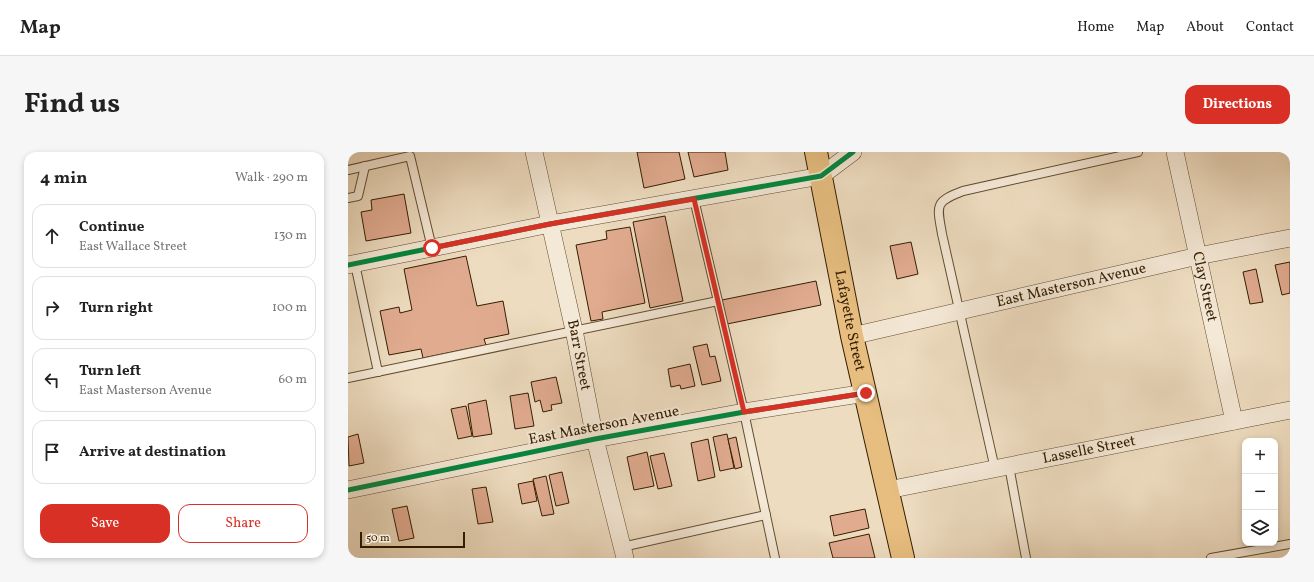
<!DOCTYPE html>
<html lang="en">
<head>
<meta charset="utf-8">
<style>
  :root { --surface:#fff; --page:#f6f6f6; --text:#222; --muted:#767676; --line:#e0e0e0; --accent:#d93025 }
  body { margin:0; font-family:Vollkorn,serif; background:var(--page); color:var(--text) }
  .controls { position:absolute; right:12px; bottom:12px; display:grid; overflow:hidden; border-radius:8px; box-shadow:0 2px 6px #0003 }
  .controls button { width:36px; height:36px; display:grid; place-items:center; padding:0; border:0; border-bottom:1px solid var(--line); background:var(--surface); color:var(--text); font:20px sans-serif }
  .scale { position:absolute; left:12px; bottom:10px; width:105px; box-sizing:border-box; padding-left:4px; border:2px solid #341e00; border-top:0; font-size:11px; line-height:14px; white-space:nowrap; color:#341e00; -webkit-text-stroke:3px #f4e8d6; paint-order:stroke }
  .stop { position:absolute; width:12px; height:12px; margin:-9px; border:3px solid #d93025; border-radius:50%; background:#fff }
  .stop.end { background:#d93025; border-color:#fff; box-shadow:0 1px 4px #0008 }
  .list { margin:0; padding:0; list-style:none }
  h2 { display:flex; justify-content:space-between; align-items:center; height:52px; margin:0; padding:0 16px; font-size:17px }
  h2 small { font-size:13px; font-weight:400; color:var(--muted) }
  .list li { display:grid; grid-template-columns:26px 1fr auto; gap:12px; align-items:center; box-sizing:border-box; height:64px; margin:0 8px 8px; padding:0 8px; border:1px solid var(--line); border-radius:12px }
  .list b { display:block; font-size:15px; white-space:nowrap }
  .list p { margin:0; font-size:13px; white-space:nowrap; color:var(--muted) }
  .list em { font-size:13px; font-style:normal; color:var(--muted) }
  .actions { display:flex; gap:8px; padding:12px 16px }
  .actions a { flex:1; padding:9px 0; border:1px solid var(--accent); border-radius:12px; text-align:center; font-size:14px; color:var(--accent) }
  .actions .main { background:var(--accent); color:#fff }
  .icon { flex:none; width:22px; height:22px; fill:none; stroke:currentColor; stroke-width:2; stroke-linecap:round; stroke-linejoin:round }
  .map { position:relative; flex:none; width:942px; height:406px; overflow:hidden; border-radius:12px }
  header { display:flex; align-items:center; gap:24px; box-sizing:border-box; height:56px; padding:0 20px; background:var(--surface); border-bottom:1px solid var(--line) }
  header strong { font-size:19px }
  nav { display:flex; gap:22px; margin-inline-start:auto; font-size:14px }
  .intro { display:flex; align-items:center; justify-content:space-between; box-sizing:border-box; height:96px; padding:0 24px }
  h1 { margin:0; font-size:28px }
  .button { padding:10px 18px; border-radius:12px; background:var(--accent); color:#fff; font-size:14px; font-weight:700 }
  main { display:flex; gap:24px; padding:0 24px }
  aside { flex:1; background:var(--surface); border-radius:12px; box-shadow:0 2px 6px #0003 }
  .map>svg:first-child { display:block }
  .building { fill:#e1ab90; stroke:#341e00 }
  .lines { fill:none; stroke-linecap:round; stroke-linejoin:round }
  .service-casing { stroke:#624e30; stroke-width:10 }
  .minor-casing { stroke:#624e30; stroke-width:18 }
  .trunk-casing { stroke:#341e00; stroke-width:24 }
  .service { stroke:#f4e8d6; stroke-width:8 }
  .minor { stroke:#f4e8d6; stroke-width:17 }
  .trunk { stroke:#e7be80; stroke-width:22 }
  .cycleway-casing { stroke:#f4e8d6; stroke-width:8 }
  .cycleway { stroke:#00873e; stroke-width:5 }
  .route { stroke:#d93025; stroke-width:5 }
  .labels { text-anchor:middle; dominant-baseline:central; stroke-width:4; stroke-linejoin:round; paint-order:stroke }
  .street-label { font-size:15px; fill:#341e00; stroke:#f4e8d6 }
</style>
</head>
<body>
<header>
<strong>Map</strong>
<nav><a>Home</a><a>Map</a><a>About</a><a>Contact</a></nav>
</header>
<div class="intro"><h1>Find us</h1><a class="button">Directions</a></div>
<main>
<aside>
<h2>4 min<small>Walk · 290 m</small></h2>
<ul class="list">
<li><svg class="icon" aria-label="ahead" viewBox="0 0 24 24"><path d="M12 20V5M6 11l6-6 6 6"/></svg><div><b>Continue</b><p>East Wallace Street</p></div><em>130 m</em></li>
<li><svg class="icon" aria-label="right" viewBox="0 0 24 24"><path d="M7 20v-9h11M14 6l5 5-5 5"/></svg><div><b>Turn right</b></div><em>100 m</em></li>
<li><svg class="icon" aria-label="left" viewBox="0 0 24 24"><path d="M17 20v-9H6M10 6l-5 5 5 5"/></svg><div><b>Turn left</b><p>East Masterson Avenue</p></div><em>60 m</em></li>
<li><svg class="icon" aria-label="arrive" viewBox="0 0 24 24"><path d="M6 21V4h12l-3 4 3 4H6"/></svg><div><b>Arrive at destination</b></div></li>
</ul>
<div class="actions"><a class="main">Save</a><a>Share</a></div>
</aside>
<div class="map">
<svg width="942" height="406" viewBox="0 0 942 406">
  <rect width="100%" height="100%" fill="#eedcc0"/>
  <filter id="stains"><feTurbulence type="fractalNoise" baseFrequency=".005" numOctaves="4"/><feColorMatrix values="0 0 0 0 .2 0 0 0 0 .09 0 0 0 0 .02 0 0 0 .5 -.17"/></filter>
  <radialGradient id="worn" r=".72"><stop offset=".6" stop-color="#630" stop-opacity="0"/><stop offset="1" stop-color="#630" stop-opacity=".3"/></radialGradient>
  <g class="building">
    <path d="M 289,0 L 331,0 L 337,27 L 296,36 Z"/>
    <path d="M 340,0 L 377,0 L 380,18 L 346,25 Z"/>
    <path d="M 56,42 L 63,81 L 18,89 L 13,60 L 24,58 L 23,48 Z"/>
    <path d="M 317,64 L 335,149 L 302,156 L 285,70 Z"/>
    <path d="M 282,75 L 297,151 L 254,160 L 255,167 L 243,169 L 228,93 L 259,87 L 258,79 Z"/>
    <path d="M 563,90 L 570,122 L 549,127 L 542,94 Z"/>
    <path d="M 118,104 L 129,154 L 155,149 L 161,182 L 136,187 L 138,193 L 75,206 L 73,197 L 41,203 L 32,159 L 51,155 L 52,161 L 64,158 L 56,117 Z"/>
    <path d="M 942,110 L 942,141 L 934,143 L 927,113 Z"/>
    <path d="M 908,117 L 915,150 L 902,152 L 895,120 Z"/>
    <path d="M 468,129 L 473,153 L 379,172 L 374,148 Z"/>
    <path d="M 359,192 L 362,205 L 367,204 L 373,229 L 354,233 L 345,195 Z"/>
    <path d="M 342,212 L 347,234 L 333,237 L 332,233 L 323,235 L 320,217 Z"/>
    <path d="M 208,225 L 214,251 L 203,253 L 204,258 L 195,260 L 192,248 L 187,250 L 183,230 Z"/>
    <path d="M 180,241 L 186,274 L 167,277 L 162,244 Z"/>
    <path d="M 138,248 L 144,282 L 125,285 L 120,252 Z"/>
    <path d="M 118,254 L 124,284 L 110,287 L 103,257 Z"/>
    <path d="M 10,282 L 16,311 L 1,314 L 0,285 Z"/>
    <path d="M 379,282 L 386,316 L 372,319 L 365,285 Z"/>
    <path d="M 388,285 L 394,315 L 387,317 L 380,287 Z"/>
    <path d="M 360,287 L 367,325 L 350,329 L 343,291 Z"/>
    <path d="M 299,300 L 306,334 L 286,338 L 279,305 Z"/>
    <path d="M 316,301 L 324,334 L 310,337 L 302,304 Z"/>
    <path d="M 214,320 L 221,351 L 208,354 L 201,323 Z"/>
    <path d="M 198,324 L 206,362 L 194,364 L 185,327 Z"/>
    <path d="M 185,329 L 189,349 L 174,352 L 170,332 Z"/>
    <path d="M 138,335 L 145,370 L 130,372 L 124,337 Z"/>
    <path d="M 59,354 L 66,386 L 51,389 L 44,357 Z"/>
    <path d="M 517,357 L 521,376 L 486,384 L 482,364 Z"/>
    <path d="M 521,382 L 527,406 L 485,406 L 481,391 Z"/>
  </g>
  <g class="lines">
    <defs>
      <g id="service">
        <path d="M 0,18 L 62,4 L 84,96"/>
        <path d="M 0,46 L 10,44 L 17,14"/>
        <path d="M 346,47 L 396,260 L 427,406"/>
        <path d="M 7,112 L 30,220"/>
        <path d="M 0,226 L 370,149"/>
        <path d="M 661,314 L 678,406"/>
        <path d="M 647,317 L 594,82 C 589,53 586,50 615,39 L 790,0"/>
        <path d="M 274,395 L 418,363"/>
        <path d="M 863,406 L 942,392"/>
      </g>
      <g id="minor">
        <path id="s1" d="M 186,0 L 226,178 L 247,287 L 277,406"/>
        <path id="s2" d="M 827,0 L 886,269"/>
        <path d="M 0,113 L 202,72 L 473,24 L 505,0"/>
        <path id="s3" d="M 504,184 L 850,104 L 942,86"/>
        <path d="M 0,338 L 247,287 L 396,260 L 518,241"/>
        <path id="s4" d="M 540,338 L 942,258"/>
      </g>
      <g id="trunk">
        <path id="s5" d="M 468,0 L 504,184 L 555,406"/>
      </g>
    </defs>
    <use href="#service" class="service-casing"/>
    <use href="#minor" class="minor-casing"/>
    <use href="#trunk" class="trunk-casing"/>
    <use href="#service" class="service"/>
    <use href="#minor" class="minor"/>
    <use href="#trunk" class="trunk"/>
    <defs>
      <g id="cycleway">
        <path d="M 0,113 L 202,72 L 473,24 L 505,0"/>
        <path d="M 0,338 L 247,287 L 396,260 L 518,241"/>
      </g>
    </defs>
    <use href="#cycleway" class="cycleway-casing"/>
    <use href="#cycleway" class="cycleway"/>
  </g>
  <g class="lines">
    <path class="route" d="M 84,96 L 202,72 L 346,47 L 396,260 L 518,241"/>
  </g>
  <g class="labels">
    <g class="street-label">
      <text stroke="none"><textPath href="#s3" startOffset="225">East Masterson Avenue</textPath></text>
      <text stroke="none"><textPath href="#s2" startOffset="138">Clay Street</textPath></text>
      <text stroke="none"><textPath href="#s5" startOffset="172">Lafayette Street</textPath></text>
      <text stroke="none"><textPath href="#s1" startOffset="208">Barr Street</textPath></text>
      <text transform="translate(256 274) rotate(-11)">East Masterson Avenue</text>
      <text stroke="none"><textPath href="#s4" startOffset="205">Lasselle Street</textPath></text>
    </g>
  </g>
  <rect width="100%" height="100%" filter="url(#stains)"/>
  <rect width="100%" height="100%" fill="url(#worn)"/>
</svg>
<div class="controls">
<button>+</button>
<button>−</button>
<button><svg class="icon" aria-label="layers" viewBox="0 0 24 24"><path d="M12 4l9 5-9 5-9-5zM3 14l9 5 9-5"/></svg></button>
</div>
<div class="scale">50 m</div>
<div class="stop" style="left:84px;top:96px"></div>
<div class="stop end" style="left:518px;top:241px"></div>
</div>
</main>
</body>
</html>
